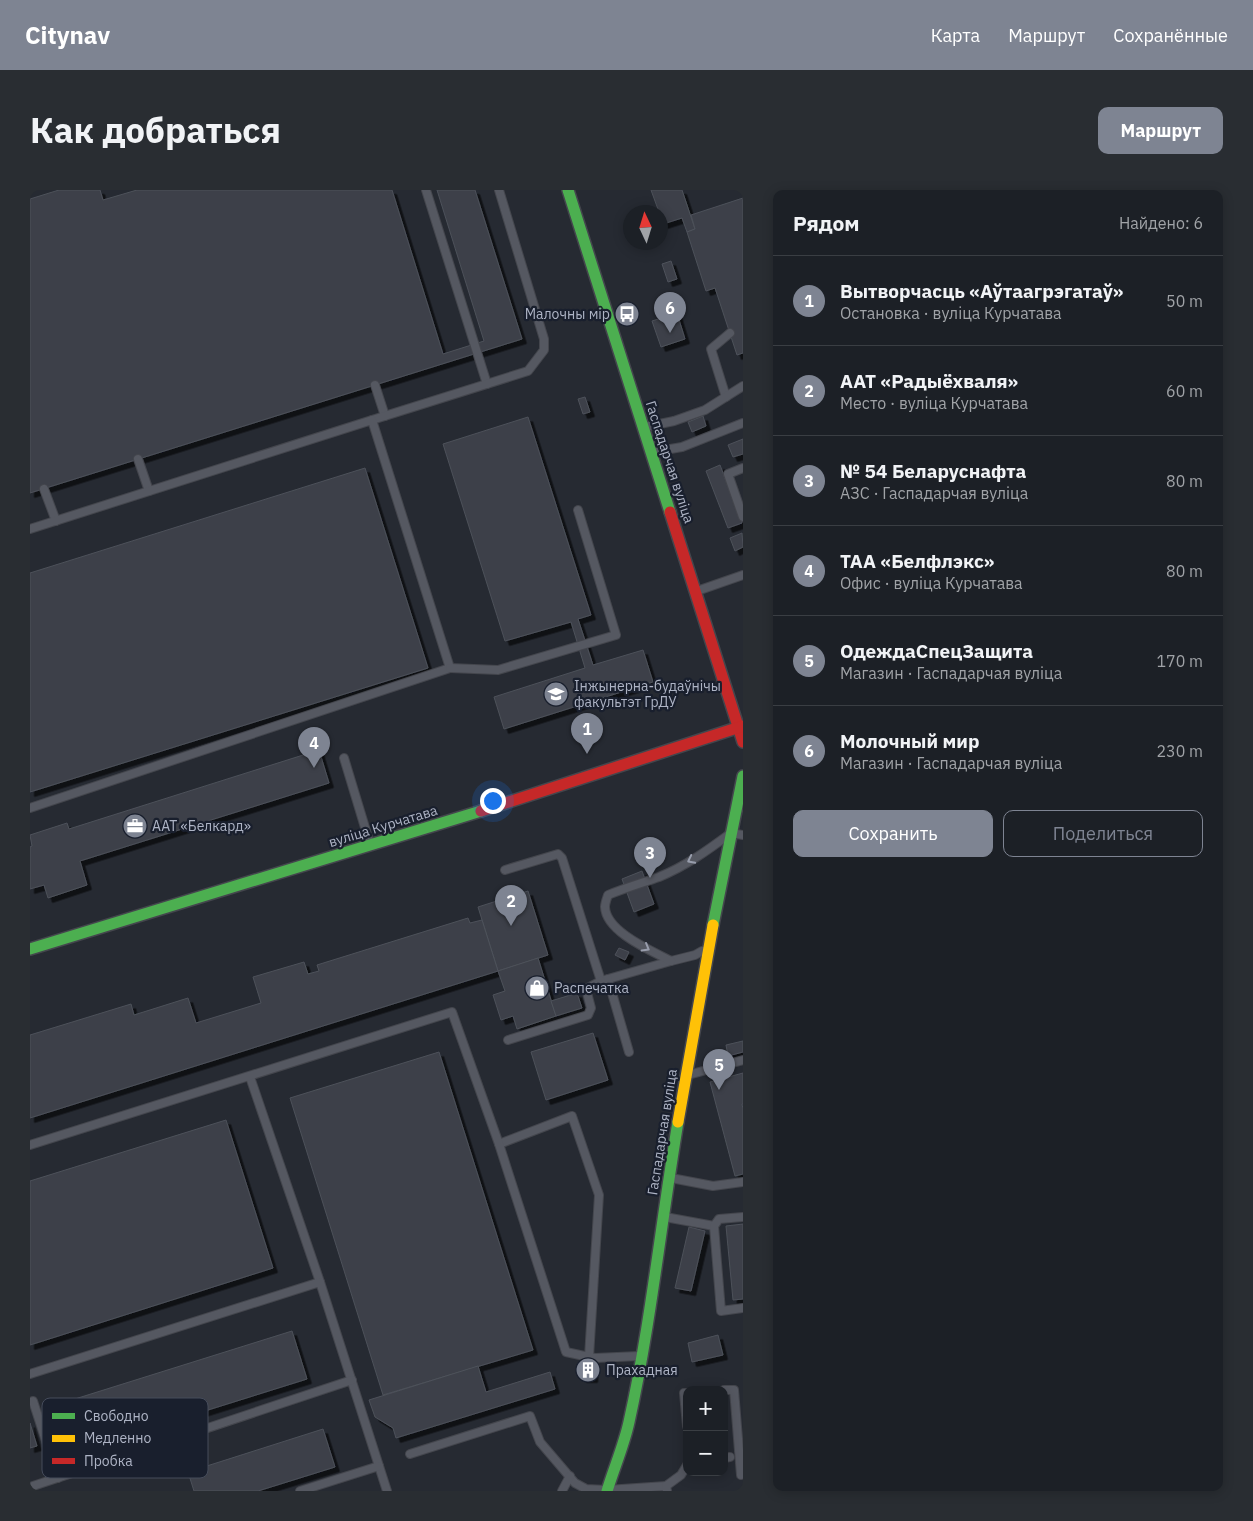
<!DOCTYPE html>
<html lang="ru">
<head>
<meta charset="utf-8">
<style>
  :root { --surface:#1c2026; --page:#292d32; --text:#f1f3f6; --muted:#a0a3a7; --line:#3a3e43; --accent:#7e8492 }
  body { margin:0; font-family:"IBM Plex Sans",sans-serif; background:var(--page); color:var(--text) }
  .controls { position:absolute; right:15px; bottom:15px; display:grid; overflow:hidden; border-radius:10px; box-shadow:0 2px 12px #0003 }
  .controls button { width:45px; height:45px; display:grid; place-items:center; padding:0; border:0; border-bottom:1px solid var(--line); background:var(--surface); color:var(--text); font:25px sans-serif }
  .compass { position:absolute; left:593px; top:15px; width:45px; height:45px; border-radius:50%; background:var(--surface); box-shadow:0 2px 12px #0003; rotate:356deg }
  .you { position:absolute; left:462px; top:610px; width:18px; height:18px; margin:-12px; border:4px solid #fff; border-radius:50%; background:#1a73e8; box-shadow:0 0 0 8px #1a73e833 }
  .badge { display:grid; place-items:center; width:32px; height:32px; border-radius:50%; background:var(--accent); color:#fff; font-size:16px; font-weight:700 }
  .pin { position:absolute; translate:-50% -41px; filter:drop-shadow(0 1px 2px #0008) }
  .pin::after { content:''; position:absolute; top:26px; width:18px; height:15px; background:inherit; clip-path:polygon(0 0,100% 0,50% 100%) }
  .list { margin:0; padding:0; list-style:none }
  h2 { display:flex; justify-content:space-between; align-items:center; height:65px; margin:0; padding:0 20px; font-size:21px }
  h2 small { font-size:16px; font-weight:400; color:var(--muted) }
  .list li { display:grid; grid-template-columns:32px 1fr auto; gap:15px; align-items:center; box-sizing:border-box; height:90px; padding:0 20px; border-top:1px solid var(--line) }
  .list b { display:block; font-size:19px; white-space:nowrap }
  .list p { margin:0; font-size:16px; white-space:nowrap; color:var(--muted) }
  .list em { font-size:16px; font-style:normal; color:var(--muted) }
  .actions { display:flex; gap:10px; padding:15px 20px }
  .actions a { flex:1; padding:11px 0; border:1px solid var(--accent); border-radius:10px; text-align:center; font-size:18px; color:var(--accent) }
  .actions .main { background:var(--accent); color:#fff }
  .map { position:relative; flex:none; width:713px; height:1301px; overflow:hidden; border-radius:10px }
  header { display:flex; align-items:center; gap:30px; box-sizing:border-box; height:70px; padding:0 25px; background:var(--accent); color:#fff }
  header strong { font-size:24px }
  nav { display:flex; gap:28px; margin-inline-start:auto; font-size:18px }
  .intro { display:flex; align-items:center; justify-content:space-between; box-sizing:border-box; height:120px; padding:0 30px }
  h1 { margin:0; font-size:35px }
  .button { padding:12px 22px; border-radius:10px; background:var(--accent); color:#fff; font-size:18px; font-weight:700 }
  main { display:flex; gap:30px; padding:0 30px }
  aside { flex:1; background:var(--surface); border-radius:10px; box-shadow:0 2px 12px #0003 }
  .map>svg:first-child { display:block }
  .building { fill:#3d4149; stroke:#4d515a; filter:url(#shadow) }
  .lines { fill:none; stroke-linecap:round; stroke-linejoin:round }
  .lane-casing { stroke:#44464d; stroke-width:10 }
  .fast-casing { stroke:#44464d; stroke-width:14 }
  .slow-casing { stroke:#44464d; stroke-width:14 }
  .jam-casing { stroke:#44464d; stroke-width:14 }
  .lane { stroke:#555861; stroke-width:8 }
  .fast { stroke:#4caf50; stroke-width:11 }
  .slow { stroke:#ffc107; stroke-width:11 }
  .jam { stroke:#c62828; stroke-width:11 }
  .oneway { stroke:#989dac }
  .labels { text-anchor:middle; dominant-baseline:central; stroke-width:4.5; stroke-linejoin:round; paint-order:stroke }
  .poi-label { font-size:14px; fill:#aeb4c5; stroke:#191f2d; text-anchor:start }
  .street-label { font-size:14px; fill:#aeb4c5; stroke:#191f2d }
  .key { fill:#191f2d; stroke:#464c5b; stroke-width:1 }
  .key-label { font-size:14px; fill:#aeb4c5 }
</style>
</head>
<body>
<header>
<strong>Citynav</strong>
<nav><a>Карта</a><a>Маршрут</a><a>Сохранённые</a></nav>
</header>
<div class="intro"><h1>Как добраться</h1><a class="button">Маршрут</a></div>
<main>
<div class="map">
<svg width="713" height="1301" viewBox="0 0 713 1301">
  <defs>
    <filter id="shadow"><feDropShadow dx="4.5" dy="4.5" stdDeviation="0" flood-color="#0009"/></filter>
  </defs>
  <rect width="100%" height="100%" fill="#262a32"/>
  <g class="building">
    <path d="M 29,0 L 70,0 L 73,10 L 107,0 L 362,0 L 413,164 L 454,151 L 407,0 L 445,0 L 492,149 L 0,303 L 0,9 Z"/>
    <path d="M 621,0 L 652,0 L 665,39 L 657,42 L 652,28 L 633,34 L 630,22 L 629,22 Z"/>
    <path d="M 713,8 L 713,163 L 707,165 L 685,98 L 676,101 L 657,42 L 665,39 L 661,25 Z"/>
    <path d="M 641,71 L 647,89 L 638,92 L 632,74 Z"/>
    <path d="M 647,123 L 655,149 L 631,157 L 622,131 Z"/>
    <path d="M 555,207 L 560,222 L 553,224 L 548,209 Z"/>
    <path d="M 673,226 L 676,236 L 662,242 L 658,232 Z"/>
    <path d="M 498,227 L 561,425 L 548,429 L 563,475 L 613,460 L 623,492 L 474,539 L 464,507 L 555,478 L 541,432 L 475,451 L 413,254 Z"/>
    <path d="M 713,249 L 713,264 L 703,267 L 698,255 Z"/>
    <path d="M 690,275 L 712,333 L 698,338 L 676,281 Z"/>
    <path d="M 335,278 L 398,478 L 0,602 L 0,383 Z"/>
    <path d="M 712,343 L 713,357 L 705,361 L 700,348 Z"/>
    <path d="M 289,560 L 299,593 L 50,671 L 57,695 L 18,708 L 14,695 L 0,699 L 0,657 L 2,656 L 0,645 L 37,633 L 39,639 Z"/>
    <path d="M 612,681 L 624,714 L 604,722 L 592,689 Z"/>
    <path d="M 498,701 L 518,765 L 468,781 L 448,717 Z"/>
    <path d="M 438,728 L 440,733 L 452,730 L 468,781 L 0,928 L 0,845 L 101,814 L 104,825 L 158,808 L 166,833 L 231,813 L 223,787 L 274,772 L 278,784 L 289,781 L 287,775 Z"/>
    <path d="M 589,758 L 599,762 L 595,770 L 585,765 Z"/>
    <path d="M 508,768 L 526,826 L 487,839 L 483,826 L 471,830 L 463,805 L 475,801 L 468,781 Z"/>
    <path d="M 547,803 L 552,818 L 526,826 L 521,811 Z"/>
    <path d="M 563,843 L 578,890 L 516,910 L 501,862 Z"/>
    <path d="M 713,851 L 713,862 L 698,866 L 696,855 Z"/>
    <path d="M 409,862 L 503,1160 L 353,1205 L 260,908 Z"/>
    <path d="M 713,883 L 713,914 L 712,914 L 713,919 L 713,984 L 705,986 L 680,892 Z"/>
    <path d="M 196,930 L 243,1078 L 0,1155 L 0,991 Z"/>
    <path d="M 713,1034 L 713,1109 L 703,1110 L 696,1036 Z"/>
    <path d="M 659,1037 L 675,1041 L 661,1101 L 645,1098 Z"/>
    <path d="M 262,1141 L 277,1189 L 28,1267 L 13,1219 Z"/>
    <path d="M 688,1145 L 693,1165 L 662,1172 L 658,1153 Z"/>
    <path d="M 552,1172 L 564,1172 L 563,1188 L 552,1188 Z"/>
    <path d="M 448,1176 L 456,1202 L 520,1182 L 525,1199 L 366,1248 L 363,1238 L 345,1227 L 339,1210 Z"/>
    <path d="M 0,1233 L 7,1256 L 0,1258 Z"/>
    <path d="M 293,1239 L 305,1277 L 228,1301 L 164,1301 L 158,1282 Z"/>
  </g>
  <g class="lines">
    <defs>
      <g id="lane">
        <path d="M 396,0 L 457,194"/>
        <path d="M 345,195 L 355,226"/>
        <path d="M 696,207 L 681,159 L 700,143"/>
        <path d="M 342,230 L 498,181 L 514,160 L 514,149 L 469,0"/>
        <path d="M 615,237 L 644,231 L 675,220 L 713,196"/>
        <path d="M 623,262 L 652,257 L 713,233"/>
        <path d="M 108,269 L 119,301"/>
        <path d="M 713,278 L 698,284 L 713,327"/>
        <path d="M 14,299 L 26,331"/>
        <path d="M 0,339 L 342,230 L 420,478 L 0,618"/>
        <path d="M 667,401 L 713,385"/>
        <path d="M 420,478 L 468,480 L 586,445 L 548,320"/>
        <path d="M 314,568 L 340,654"/>
        <path d="M 475,680 L 528,664 L 532,668 L 571,791 L 641,771 L 665,765 L 672,761"/>
        <path d="M 641,771 C 622,761 576,742 575,717 C 575,713 577,708 578,705 C 595,698 612,693 629,687 C 656,676 678,660 701,643 L 713,645"/>
        <path d="M 578,789 L 599,862"/>
        <path d="M 478,850 L 558,825 L 561,818 L 556,799 L 571,791"/>
        <path d="M 658,885 L 713,870"/>
        <path d="M 220,887 L 290,1092"/>
        <path d="M 469,954 L 542,926 L 569,1005 L 559,1167 L 565,1168 L 609,1166"/>
        <path d="M 0,955 L 422,822 L 469,954 L 536,1162 L 559,1167"/>
        <path d="M 641,988 L 683,996 L 713,992"/>
        <path d="M 635,1027 L 684,1036"/>
        <path d="M 713,1027 L 689,1029 L 684,1036 L 691,1121 L 713,1118"/>
        <path d="M 0,1184 L 290,1092 L 357,1301"/>
        <path d="M 694,1200 L 704,1200 L 711,1285"/>
        <path d="M 657,1203 L 654,1203 L 657,1236"/>
        <path d="M 3,1211 L 28,1288"/>
        <path d="M 380,1264 L 500,1226 L 510,1252 L 545,1293 L 556,1299 L 577,1300 L 636,1296"/>
        <path d="M 694,1268 L 700,1267"/>
        <path d="M 0,1297 L 322,1190"/>
        <path d="M 270,1301 L 349,1276"/>
        <path d="M 532,1301 L 540,1286"/>
        <path d="M 637,1301 L 636,1296 L 651,1285 L 657,1275"/>
      </g>
      <g id="fast">
        <path d="M 538,0 L 640,322"/>
        <path d="M 683,735 L 713,586"/>
        <path d="M 0,759 L 451,621"/>
        <path d="M 577,1301 C 584,1278 594,1255 599,1232 C 621,1133 631,1032 648,932"/>
      </g>
      <path id="slow" d="M 648,932 L 683,735"/>
      <g id="jam">
        <path d="M 640,322 L 713,552"/>
        <path d="M 451,621 L 713,536"/>
      </g>
    </defs>
    <use href="#lane" class="lane-casing"/>
    <use href="#fast" class="fast-casing"/>
    <use href="#slow" class="slow-casing"/>
    <use href="#jam" class="jam-casing"/>
    <use href="#lane" class="lane"/>
    <use href="#fast" class="fast"/>
    <use href="#slow" class="slow"/>
    <use href="#jam" class="jam"/>
  </g>
  <defs><path id="oneway-chevron" d="M-2-3.5L2.5 0L-2 3.5" fill="none" stroke-width="1.6" stroke-linecap="round" stroke-linejoin="round" transform="scale(1.25)"/></defs>
  <g class="oneway">
    <use href="#oneway-chevron" transform="translate(661 670) rotate(153)"/>
    <use href="#oneway-chevron" transform="translate(616 758) rotate(30)"/>
  </g>
  <defs>
    <symbol id="bus-disc" viewBox="-11 -11 22 22"><circle r="9.5" fill="#7e8492" stroke="#191f2d"/><path d="M-5-6H5V4H4V6H2V4H-2V6H-4V4H-5ZM-3.5-4V0h7V-4ZM-3.5 1.2v1.5H-2V1.2ZM2 1.2v1.5H3.5V1.2Z" fill="#fff"/></symbol>
    <symbol id="university-disc" viewBox="-11 -11 22 22"><circle r="9.5" fill="#7e8492" stroke="#191f2d"/><path d="M0-5L7-2L0 1L-7-2ZM-4 1L0 2.5L4 1V4Q0 6-4 4Z" fill="#fff"/></symbol>
    <symbol id="office-disc" viewBox="-11 -11 22 22"><circle r="9.5" fill="#7e8492" stroke="#191f2d"/><path d="M-6-3h4V-5.5h4V-3h4V5H-6ZM-1-4.5V-3h2v-1.5ZM-6 0V1H6V0Z" fill="#fff"/></symbol>
    <symbol id="shop-disc" viewBox="-11 -11 22 22"><circle r="9.5" fill="#7e8492" stroke="#191f2d"/><path d="M-5-2.5h2.3a2.7 3.5 0 0 1 5.4 0H5L5.5 6h-11ZM-1.5-2.5h3a1.5 2.3 0 0 0-3 0Z" fill="#fff"/></symbol>
    <symbol id="building-disc" viewBox="-11 -11 22 22"><circle r="9.5" fill="#7e8492" stroke="#191f2d"/><path d="M-4-6H4V6H1V3H-1V6H-4ZM-2.5-4.3h1.7v1.8h-1.7ZM.8-4.3h1.7v1.8H.8ZM-2.5-1h1.7V.8h-1.7ZM.8-1h1.7V.8H.8Z" fill="#fff"/></symbol>
  </defs>
  <g fill-rule="evenodd">
    <use href="#bus-disc" x="583" y="110" width="28" height="28"/>
    <use href="#university-disc" x="512" y="490" width="28" height="28"/>
    <use href="#office-disc" x="91" y="622" width="28" height="28"/>
    <use href="#shop-disc" x="493" y="784" width="28" height="28"/>
    <use href="#building-disc" x="544" y="1166" width="28" height="28"/>
  </g>
  <g class="labels">
    <g class="poi-label">
      <text x="580" y="124" text-anchor="end">Малочны мір</text>
      <text x="544" y="496">Інжынерна-будаўнічы<tspan x="544" dy="16">факультэт ГрДУ</tspan></text>
      <text x="122" y="636">ААТ «Белкард»</text>
      <text x="524" y="798">Распечатка</text>
      <text x="576" y="1180">Прахадная</text>
    </g>
    <g class="street-label">
      <text transform="translate(640 272) rotate(72)">Гаспадарчая вуліца</text>
      <text transform="translate(353 636) rotate(-17)">вуліца Курчатава</text>
      <text transform="translate(632 942) rotate(-81)">Гаспадарчая вуліца</text>
    </g>
  </g>
  <rect x="12" y="1208" width="166" height="80" rx="8" class="key"/>
  <rect x="22" y="1223" width="23" height="6" fill="#4caf50"/>
  <rect x="22" y="1245" width="23" height="7" fill="#ffc107"/>
  <rect x="22" y="1268" width="23" height="6" fill="#c62828"/>
  <g class="key-label">
    <text x="54" y="1231">Свободно</text>
    <text x="54" y="1253">Медленно</text>
    <text x="54" y="1276">Пробка</text>
  </g>
</svg>
<div class="controls">
<button>+</button>
<button>−</button>
</div>
<svg class="compass" viewBox="-18 -18 36 36"><path d="M0-13l5 13h-10z" fill="#e53935"/><path d="M0 13l5-13h-10z" fill="#a0a3a7"/></svg>
<div class="you"></div>
<div class="pin badge" style="left:557px;top:564px">1</div>
<div class="pin badge" style="left:481px;top:736px">2</div>
<div class="pin badge" style="left:620px;top:688px">3</div>
<div class="pin badge" style="left:284px;top:578px">4</div>
<div class="pin badge" style="left:689px;top:900px">5</div>
<div class="pin badge" style="left:640px;top:143px">6</div>
</div>
<aside>
<h2>Рядом<small>Найдено: 6</small></h2>
<ul class="list">
<li><span class="badge">1</span><div><b>Вытворчасць «Аўтаагрэгатаў»</b><p>Остановка · вуліца Курчатава</p></div><em>50 m</em></li>
<li><span class="badge">2</span><div><b>ААТ «Радыёхваля»</b><p>Место · вуліца Курчатава</p></div><em>60 m</em></li>
<li><span class="badge">3</span><div><b>№ 54 Беларуснафта</b><p>АЗС · Гаспадарчая вуліца</p></div><em>80 m</em></li>
<li><span class="badge">4</span><div><b>ТАА «Белфлэкс»</b><p>Офис · вуліца Курчатава</p></div><em>80 m</em></li>
<li><span class="badge">5</span><div><b>ОдеждаСпецЗащита</b><p>Магазин · Гаспадарчая вуліца</p></div><em>170 m</em></li>
<li><span class="badge">6</span><div><b>Молочный мир</b><p>Магазин · Гаспадарчая вуліца</p></div><em>230 m</em></li>
</ul>
<div class="actions"><a class="main">Сохранить</a><a>Поделиться</a></div>
</aside>
</main>
</body>
</html>
